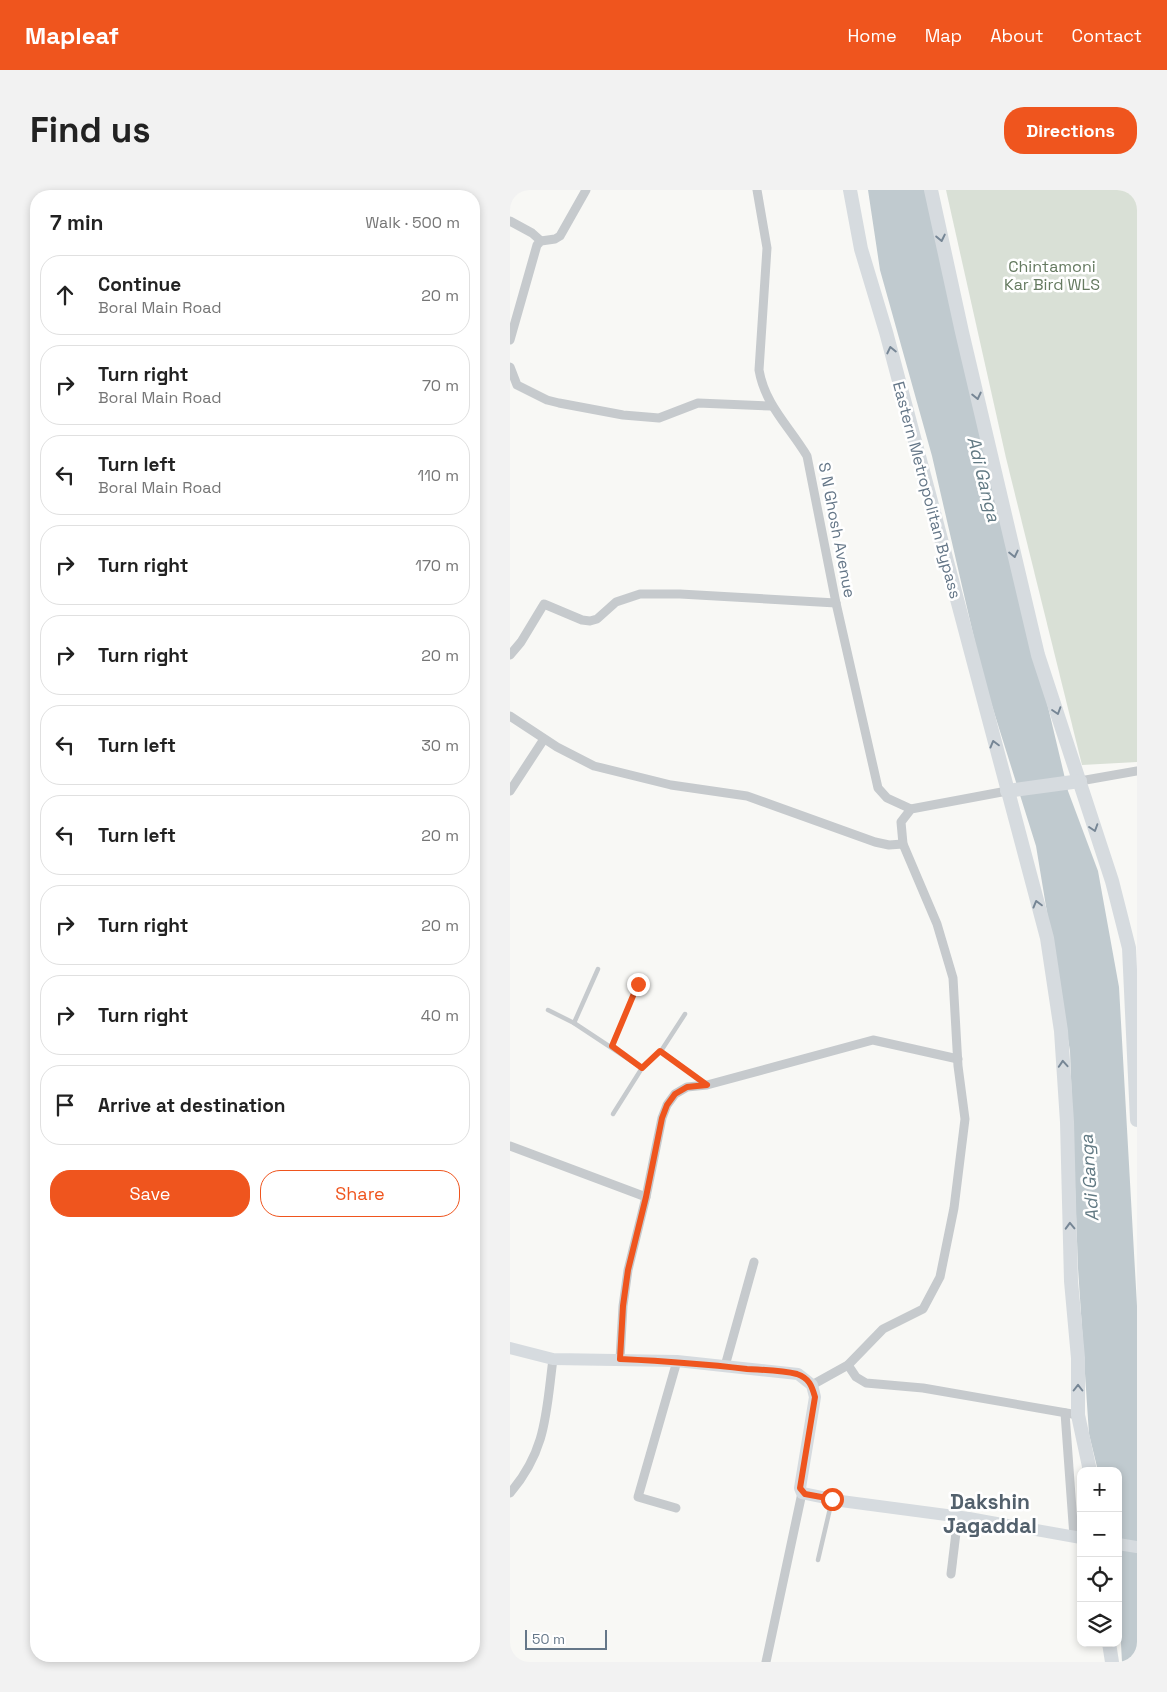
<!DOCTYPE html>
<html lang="en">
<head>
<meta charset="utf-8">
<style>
  :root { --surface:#fff; --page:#f2f2f2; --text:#222; --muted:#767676; --line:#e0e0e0; --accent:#ef551e }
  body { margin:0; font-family:"Space Grotesk",sans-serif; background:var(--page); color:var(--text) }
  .controls { position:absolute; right:15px; bottom:15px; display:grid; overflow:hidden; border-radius:10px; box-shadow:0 2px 8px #0003 }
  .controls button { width:45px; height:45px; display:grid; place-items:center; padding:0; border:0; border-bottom:1px solid var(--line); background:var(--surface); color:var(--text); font:25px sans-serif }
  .scale { position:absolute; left:15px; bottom:12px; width:82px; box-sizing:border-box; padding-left:5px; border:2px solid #657788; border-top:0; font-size:14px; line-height:18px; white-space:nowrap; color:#657788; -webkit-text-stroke:4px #fff; paint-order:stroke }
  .stop { position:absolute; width:15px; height:15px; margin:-11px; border:4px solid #ef551e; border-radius:50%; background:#fff }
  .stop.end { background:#ef551e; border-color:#fff; box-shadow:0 1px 5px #0008 }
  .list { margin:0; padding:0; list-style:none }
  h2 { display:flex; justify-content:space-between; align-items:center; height:65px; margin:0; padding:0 20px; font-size:21px }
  h2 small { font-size:16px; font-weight:400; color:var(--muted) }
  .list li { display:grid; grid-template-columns:32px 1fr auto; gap:15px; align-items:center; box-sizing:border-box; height:80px; margin:0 10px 10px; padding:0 10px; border:1px solid var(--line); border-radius:20px }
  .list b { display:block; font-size:19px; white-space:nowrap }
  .list p { margin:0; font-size:16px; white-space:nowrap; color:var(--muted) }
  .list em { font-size:16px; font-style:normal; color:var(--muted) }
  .actions { display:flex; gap:10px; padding:15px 20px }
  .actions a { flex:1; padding:11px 0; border:1px solid var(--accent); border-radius:20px; text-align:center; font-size:18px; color:var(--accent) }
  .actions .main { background:var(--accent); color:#fff }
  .icon { flex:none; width:28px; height:28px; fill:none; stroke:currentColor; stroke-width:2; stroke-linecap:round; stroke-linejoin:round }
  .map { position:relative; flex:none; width:627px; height:1472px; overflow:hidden; border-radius:20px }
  header { display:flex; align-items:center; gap:30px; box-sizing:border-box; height:70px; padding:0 25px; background:var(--accent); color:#fff }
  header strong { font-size:24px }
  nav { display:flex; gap:28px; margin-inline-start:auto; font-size:18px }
  .intro { display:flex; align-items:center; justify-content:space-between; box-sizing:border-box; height:120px; padding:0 30px }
  h1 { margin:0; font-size:35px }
  .button { padding:12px 22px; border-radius:20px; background:var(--accent); color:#fff; font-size:18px; font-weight:700 }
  main { display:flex; gap:30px; padding:0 30px }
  aside { flex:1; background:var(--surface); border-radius:20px; box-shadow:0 2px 8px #0003 }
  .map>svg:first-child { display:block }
  .green { fill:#d9e0d6 }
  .water { fill:#c0cacf }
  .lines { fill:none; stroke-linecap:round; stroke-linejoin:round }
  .lane { stroke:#c6cacd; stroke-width:4.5 }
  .street { stroke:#c6cacd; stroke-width:9 }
  .secondary { stroke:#d6dbdf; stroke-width:12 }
  .primary { stroke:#d6dbdf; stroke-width:14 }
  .oneway { stroke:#768695 }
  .route { stroke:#ef551e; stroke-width:6 }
  .labels { text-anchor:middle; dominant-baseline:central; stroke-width:5; stroke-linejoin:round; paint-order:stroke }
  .park-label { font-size:16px; fill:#657a60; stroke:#fff }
  .street-label { font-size:16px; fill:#657788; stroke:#fff }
  .water-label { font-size:18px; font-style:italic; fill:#617983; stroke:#fff }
  .district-label { font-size:21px; font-weight:bold; fill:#53616d; stroke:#fff }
</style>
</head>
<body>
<header>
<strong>Mapleaf</strong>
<nav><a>Home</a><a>Map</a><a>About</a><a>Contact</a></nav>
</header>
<div class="intro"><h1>Find us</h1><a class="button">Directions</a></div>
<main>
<aside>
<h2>7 min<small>Walk · 500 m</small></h2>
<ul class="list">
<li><svg class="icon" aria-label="ahead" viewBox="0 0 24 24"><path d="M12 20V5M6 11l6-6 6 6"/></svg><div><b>Continue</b><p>Boral Main Road</p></div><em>20 m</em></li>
<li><svg class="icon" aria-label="right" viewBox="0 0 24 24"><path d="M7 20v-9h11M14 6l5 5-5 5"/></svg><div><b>Turn right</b><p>Boral Main Road</p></div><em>70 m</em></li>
<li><svg class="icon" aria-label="left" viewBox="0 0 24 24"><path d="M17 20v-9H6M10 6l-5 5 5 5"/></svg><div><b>Turn left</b><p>Boral Main Road</p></div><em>110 m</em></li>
<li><svg class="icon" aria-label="right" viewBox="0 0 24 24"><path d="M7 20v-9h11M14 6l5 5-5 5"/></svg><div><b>Turn right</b></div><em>170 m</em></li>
<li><svg class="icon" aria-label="right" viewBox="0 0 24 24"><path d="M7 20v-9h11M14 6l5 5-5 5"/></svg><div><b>Turn right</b></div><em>20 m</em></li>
<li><svg class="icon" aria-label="left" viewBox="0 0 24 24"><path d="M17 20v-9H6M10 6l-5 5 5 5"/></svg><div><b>Turn left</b></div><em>30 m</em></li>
<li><svg class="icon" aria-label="left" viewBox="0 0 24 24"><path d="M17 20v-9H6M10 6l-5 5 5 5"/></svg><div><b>Turn left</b></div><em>20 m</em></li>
<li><svg class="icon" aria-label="right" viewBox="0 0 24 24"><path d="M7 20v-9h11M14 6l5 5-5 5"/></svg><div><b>Turn right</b></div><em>20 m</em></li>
<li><svg class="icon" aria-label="right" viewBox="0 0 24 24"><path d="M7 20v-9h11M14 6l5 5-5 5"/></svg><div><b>Turn right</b></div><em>40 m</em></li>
<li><svg class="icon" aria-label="arrive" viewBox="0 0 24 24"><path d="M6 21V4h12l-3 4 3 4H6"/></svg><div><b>Arrive at destination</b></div></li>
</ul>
<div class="actions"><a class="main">Save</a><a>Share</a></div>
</aside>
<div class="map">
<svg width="627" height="1472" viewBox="0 0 627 1472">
  <rect width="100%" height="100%" fill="#f8f8f5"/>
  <path class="green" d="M 436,0 L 627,0 L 627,572 L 572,575 L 496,268 Z"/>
  <path class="water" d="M 358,0 L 415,0 L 558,601 L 588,681 L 609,797 L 627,1116 L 627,1472 L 612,1472 L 608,1399 L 608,1281 L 588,1281 L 579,1244 L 568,1078 L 560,861 L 526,656 L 473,487 L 422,266 L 370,80 Z"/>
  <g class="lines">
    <g class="lane">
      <path d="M 88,779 L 64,833 L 132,878"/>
      <path d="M 38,820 L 64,833"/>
      <path d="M 102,856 L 128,794"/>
      <path d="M 151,861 L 175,824"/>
      <path d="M 103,924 L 132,878 L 151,861 L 196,894"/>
      <path d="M 308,1370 L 322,1310"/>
    </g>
    <g class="street">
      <path d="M 247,0 L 257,58 L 249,180 C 255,215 279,236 297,266 L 326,413 L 368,598 L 377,608 L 401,619"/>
      <path d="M 0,31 L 22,43 L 31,51"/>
      <path d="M 0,150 L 27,55 L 31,51 L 45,49 L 50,46 L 76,0"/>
      <path d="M 0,177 L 7,195 L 37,210 L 49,213 L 113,225 L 149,228 L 188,213 L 261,216"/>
      <path d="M 0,465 L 11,452 L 34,414 L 72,430 L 80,431 L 87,429 L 106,412 L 130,404 L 170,404 L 326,413"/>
      <path d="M 0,526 L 47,557 L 84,576 L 161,595 L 237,606 L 365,652 L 379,655 L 393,654"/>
      <path d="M 570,591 L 627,581"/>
      <path d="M 0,601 L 34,549"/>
      <path d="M 0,956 L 136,1007"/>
      <path d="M 110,1169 L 113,1116 L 118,1080 L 136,1007 L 152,928 L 157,915 L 165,904 L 177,897 L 197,895 L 363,850 L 448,869"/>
      <path d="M 338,1175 L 346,1187 L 356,1193 L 413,1198 L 568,1225"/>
      <path d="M 215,1176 L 244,1072"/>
      <path d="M 302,1195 L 338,1175 L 373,1139 L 413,1119 L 430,1087 L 444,1018 L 455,929 L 448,876 L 443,788 L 427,734 L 393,654 L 391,632 L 401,619 L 497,601"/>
      <path d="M 555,1223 L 564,1347"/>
      <path d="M 0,1303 C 37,1260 36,1222 43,1169"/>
      <path d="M 166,1318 L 128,1307 L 167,1171"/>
      <path d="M 441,1384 L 448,1326"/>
      <path d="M 256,1472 L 292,1303"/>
    </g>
    <g class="secondary">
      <path d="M 0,1158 L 43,1169 L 167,1171 L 288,1184 L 302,1195 L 305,1207 L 290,1298 L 292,1303 L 331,1311 L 459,1328 L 571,1348"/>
      <path d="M 608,1354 L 627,1357"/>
    </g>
    <g class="primary">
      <path d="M 340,0 L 351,59 L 376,142 L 537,748 L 551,841 L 557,932 L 561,1091 L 568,1168 L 568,1225 L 580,1281"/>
      <path d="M 421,0 L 452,142 L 528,465 L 602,691 L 619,758 L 627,930"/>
      <path d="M 497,601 L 570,591"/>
      <path d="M 599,1453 L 602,1472"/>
    </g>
  </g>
  <defs><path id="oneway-chevron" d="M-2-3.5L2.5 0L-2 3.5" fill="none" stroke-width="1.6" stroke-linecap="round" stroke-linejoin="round" transform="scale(1.25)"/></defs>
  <g class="oneway">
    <use href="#oneway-chevron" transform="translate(431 48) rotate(78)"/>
    <use href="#oneway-chevron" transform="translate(381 160) rotate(-103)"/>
    <use href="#oneway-chevron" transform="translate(467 206) rotate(77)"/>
    <use href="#oneway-chevron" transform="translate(504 364) rotate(77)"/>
    <use href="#oneway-chevron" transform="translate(547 521) rotate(72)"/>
    <use href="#oneway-chevron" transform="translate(484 554) rotate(-105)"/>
    <use href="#oneway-chevron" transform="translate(584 638) rotate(72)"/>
    <use href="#oneway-chevron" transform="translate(527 714) rotate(-105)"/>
    <use href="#oneway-chevron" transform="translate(553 874) rotate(-94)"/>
    <use href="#oneway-chevron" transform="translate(560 1036) rotate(-92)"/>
    <use href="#oneway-chevron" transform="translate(568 1198) rotate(-90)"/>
  </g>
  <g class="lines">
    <path class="route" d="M 128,794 L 102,856 L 132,878 L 150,861 L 197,895 L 177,897 L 165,904 L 157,915 L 152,928 L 136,1007 L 118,1080 L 113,1116 L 110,1169 C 153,1171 195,1174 237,1179 C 253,1180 271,1180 287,1184 C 299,1188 302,1196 305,1207 L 290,1298 L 295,1304 L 322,1309"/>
  </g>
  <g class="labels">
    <g class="park-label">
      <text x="542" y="76">Chintamoni<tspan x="542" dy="18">Kar Bird WLS</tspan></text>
    </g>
    <g class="street-label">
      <text transform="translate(417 300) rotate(75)">Eastern Metropolitan Bypass</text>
      <text transform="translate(327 340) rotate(79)">S N Ghosh Avenue</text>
    </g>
    <g class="water-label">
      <text transform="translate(474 289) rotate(76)">Adi Ganga</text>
      <text transform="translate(579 988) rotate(-94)">Adi Ganga</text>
    </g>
    <g class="district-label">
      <text x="480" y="1311">Dakshin<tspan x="480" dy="24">Jagaddal</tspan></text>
    </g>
  </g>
</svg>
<div class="controls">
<button>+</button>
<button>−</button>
<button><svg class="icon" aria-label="locate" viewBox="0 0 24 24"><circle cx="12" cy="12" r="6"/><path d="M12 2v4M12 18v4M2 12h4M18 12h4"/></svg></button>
<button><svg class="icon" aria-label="layers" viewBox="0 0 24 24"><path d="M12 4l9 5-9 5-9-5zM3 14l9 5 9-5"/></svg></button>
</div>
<div class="scale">50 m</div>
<div class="stop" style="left:322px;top:1309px"></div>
<div class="stop end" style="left:128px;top:794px"></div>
</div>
</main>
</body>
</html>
